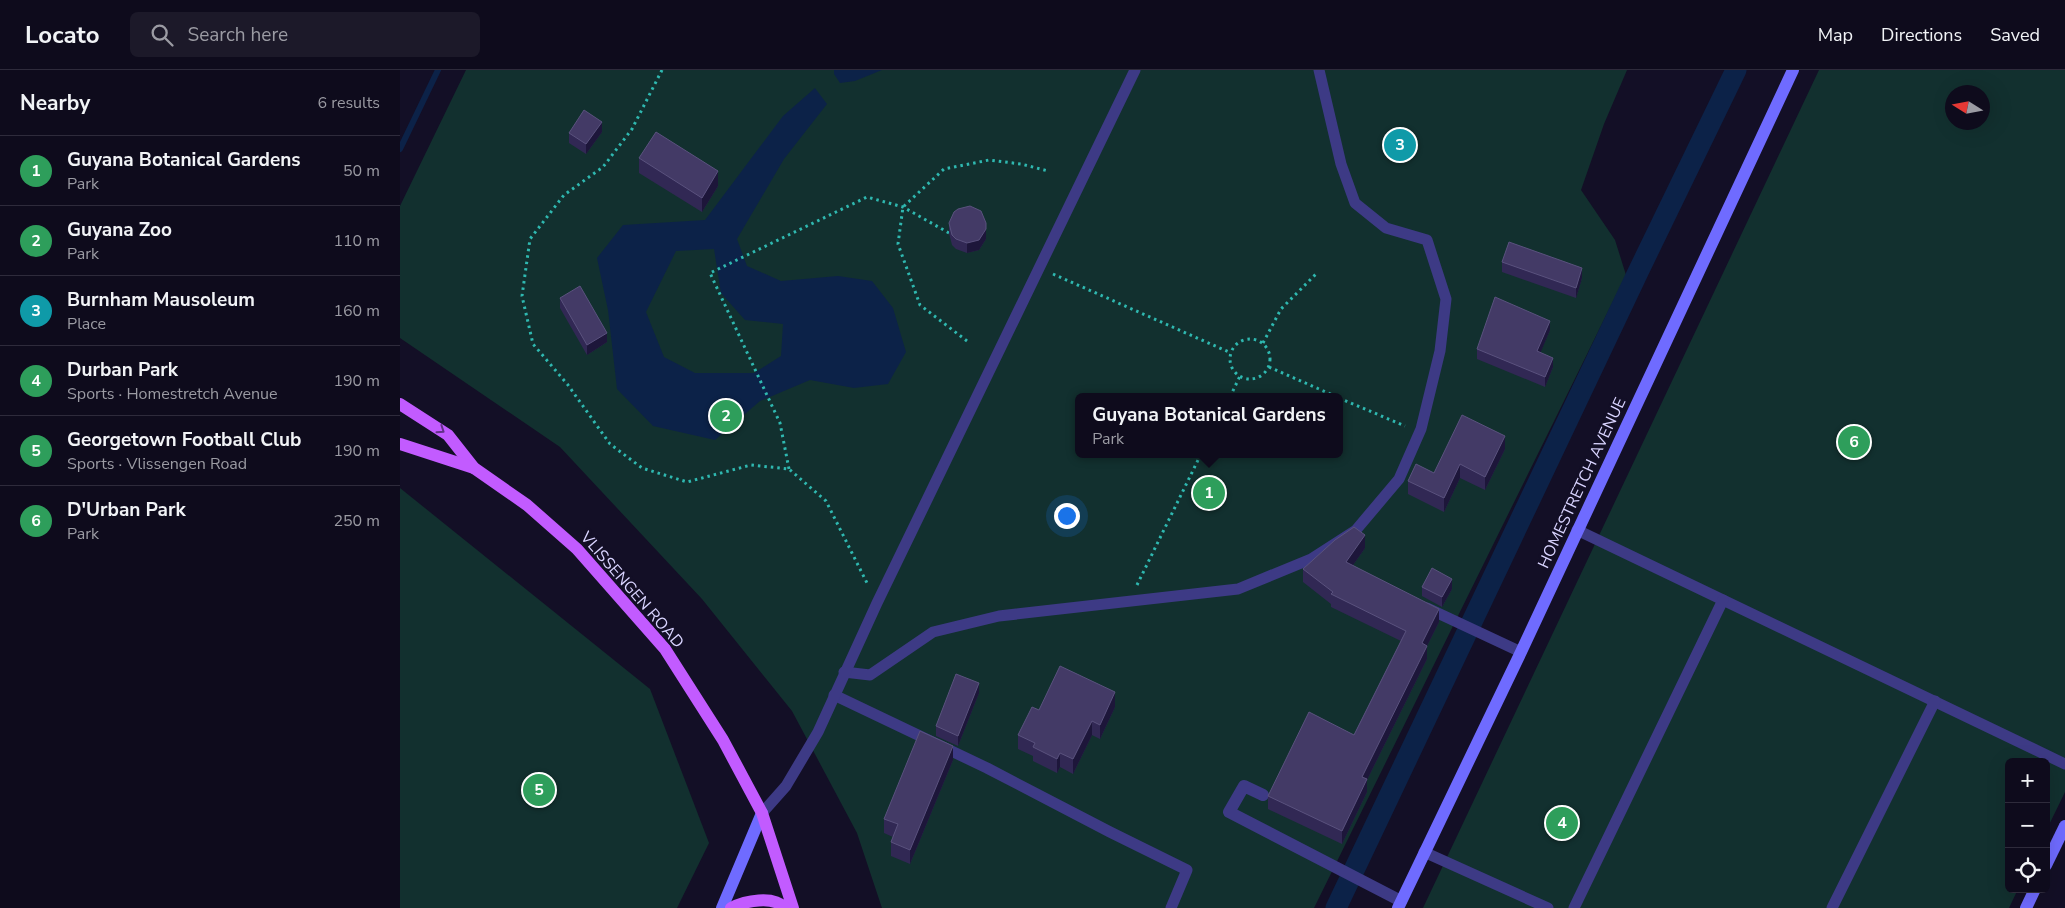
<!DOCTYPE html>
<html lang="en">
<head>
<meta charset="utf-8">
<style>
  :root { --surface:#0e0b1c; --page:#1c1929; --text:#f1f3f6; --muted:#9b9ba3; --line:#2e2b3b; --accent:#00e5ff }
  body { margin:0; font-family:"Nunito Sans",sans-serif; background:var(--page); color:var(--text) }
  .controls { position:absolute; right:15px; bottom:15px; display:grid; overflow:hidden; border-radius:8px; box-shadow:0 5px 20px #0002 }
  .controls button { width:45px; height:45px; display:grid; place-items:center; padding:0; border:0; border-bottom:1px solid var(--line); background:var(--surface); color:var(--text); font:25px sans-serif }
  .compass { position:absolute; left:1545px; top:15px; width:45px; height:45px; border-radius:50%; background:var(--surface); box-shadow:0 5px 20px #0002; rotate:281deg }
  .you { position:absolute; left:666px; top:445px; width:18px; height:18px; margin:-12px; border:4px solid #fff; border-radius:50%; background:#1a73e8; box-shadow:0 0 0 8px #1a73e833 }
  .badge { display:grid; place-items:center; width:32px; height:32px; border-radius:50%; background:var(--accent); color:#fff; font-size:16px; font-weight:700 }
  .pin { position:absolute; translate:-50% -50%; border:2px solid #fff; box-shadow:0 1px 5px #0006 }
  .popup { position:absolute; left:675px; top:323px; width:268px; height:65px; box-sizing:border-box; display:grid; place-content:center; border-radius:8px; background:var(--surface); filter:drop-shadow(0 1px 4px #0005); font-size:16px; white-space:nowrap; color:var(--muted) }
  .popup b { font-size:19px; color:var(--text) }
  .popup::after { content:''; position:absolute; left:50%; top:100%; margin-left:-10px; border:10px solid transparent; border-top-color:var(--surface) }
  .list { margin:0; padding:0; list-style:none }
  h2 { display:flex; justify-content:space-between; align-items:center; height:65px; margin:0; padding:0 20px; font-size:21px }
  h2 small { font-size:16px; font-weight:400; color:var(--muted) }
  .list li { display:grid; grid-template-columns:32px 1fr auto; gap:15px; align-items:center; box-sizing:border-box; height:70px; padding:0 20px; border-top:1px solid var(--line) }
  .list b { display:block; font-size:19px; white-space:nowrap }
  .list p { margin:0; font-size:16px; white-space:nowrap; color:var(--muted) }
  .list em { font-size:16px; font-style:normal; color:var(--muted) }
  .icon { flex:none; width:28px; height:28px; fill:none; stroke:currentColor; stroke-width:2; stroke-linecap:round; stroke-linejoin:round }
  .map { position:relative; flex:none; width:1665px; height:838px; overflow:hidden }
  header { display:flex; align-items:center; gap:30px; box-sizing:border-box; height:70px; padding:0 25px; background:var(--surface); border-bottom:1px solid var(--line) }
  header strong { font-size:24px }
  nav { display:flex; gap:28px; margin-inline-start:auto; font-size:18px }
  .search { width:350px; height:45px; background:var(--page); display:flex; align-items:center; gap:12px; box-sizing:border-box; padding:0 18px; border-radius:8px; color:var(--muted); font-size:19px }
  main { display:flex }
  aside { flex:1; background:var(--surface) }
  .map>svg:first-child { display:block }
  .green { fill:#12302f; fill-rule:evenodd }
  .water { fill:#0c2248; fill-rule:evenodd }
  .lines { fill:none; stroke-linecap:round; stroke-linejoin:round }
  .stream { stroke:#0c2248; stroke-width:6 }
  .canal { stroke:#0c2248; stroke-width:21 }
  .path { stroke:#2fb8b0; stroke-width:3; stroke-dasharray:2.5 4; stroke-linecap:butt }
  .lane { stroke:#3d3a85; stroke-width:11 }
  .street { stroke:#3d3a85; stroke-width:12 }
  .secondary { stroke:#6f6bff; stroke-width:12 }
  .primary { stroke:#c25bff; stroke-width:12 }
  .wall { fill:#312854 }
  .shaded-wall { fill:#1d163a }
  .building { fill:#433a66; stroke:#5a527e }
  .oneway { stroke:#623188 }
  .labels { text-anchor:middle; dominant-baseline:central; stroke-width:5; stroke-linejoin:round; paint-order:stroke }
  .street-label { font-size:16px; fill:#d9d4ff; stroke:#130f26 }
</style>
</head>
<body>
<header>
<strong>Locato</strong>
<div class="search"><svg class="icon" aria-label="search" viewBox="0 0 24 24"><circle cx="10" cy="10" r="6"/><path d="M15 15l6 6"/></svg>Search here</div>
<nav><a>Map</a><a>Directions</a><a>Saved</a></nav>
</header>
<main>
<aside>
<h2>Nearby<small>6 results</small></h2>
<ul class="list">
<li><span class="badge" style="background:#2e9e5b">1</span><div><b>Guyana Botanical Gardens</b><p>Park</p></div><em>50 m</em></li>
<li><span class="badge" style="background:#2e9e5b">2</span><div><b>Guyana Zoo</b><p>Park</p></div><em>110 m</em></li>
<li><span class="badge" style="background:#0f9aa8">3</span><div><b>Burnham Mausoleum</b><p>Place</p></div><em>160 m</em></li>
<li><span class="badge" style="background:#2e9e5b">4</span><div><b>Durban Park</b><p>Sports · Homestretch Avenue</p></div><em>190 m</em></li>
<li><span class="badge" style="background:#2e9e5b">5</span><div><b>Georgetown Football Club</b><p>Sports · Vlissengen Road</p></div><em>190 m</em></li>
<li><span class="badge" style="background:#2e9e5b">6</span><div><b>D'Urban Park</b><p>Park</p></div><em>250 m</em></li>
</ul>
</aside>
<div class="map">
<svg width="1665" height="838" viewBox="0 0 1665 838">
  <rect width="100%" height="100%" fill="#130f26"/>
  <g class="green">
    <path d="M 66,0 L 1227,0 L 1204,54 L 1181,120 L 1215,170 L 1226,205 L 914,838 L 482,838 L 457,763 L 392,641 L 302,529 L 160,377 L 0,268 L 0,136 ZM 679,327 L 939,327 L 939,384 L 679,384 Z"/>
    <path d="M 1419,0 L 1665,0 L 1665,722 L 1646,761 L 1646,692 L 1609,692 L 1609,819 L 1618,819 L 1609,838 L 1023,838 ZM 1552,22 L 1582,22 L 1582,52 L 1552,52 Z"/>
    <path d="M 0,418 L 250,619 L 309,773 L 277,838 L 0,838 Z"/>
  </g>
  <g class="water">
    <path d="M 434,0 L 482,0 L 455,11 L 440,13 L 434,4 Z"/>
    <path d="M 415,18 L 427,34 L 384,89 L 337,169 L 347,196 L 381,211 L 438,206 L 472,211 L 493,238 L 506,282 L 488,314 L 454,318 L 410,310 L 360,331 L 315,370 L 253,356 L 217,319 L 208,240 L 197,188 L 223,155 L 305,150 L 383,46 ZM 314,179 L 321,223 L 345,250 L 383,254 L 381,286 L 354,303 L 295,303 L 264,287 L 246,242 L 276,181 Z"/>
  </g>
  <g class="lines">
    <path class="stream" d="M 0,79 L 38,0"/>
    <path class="canal" d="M 936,838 L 1239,200 L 1336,0"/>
    <g class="path">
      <path d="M 262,0 L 232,59 L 203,97 L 164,125 L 130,169 L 122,226 L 133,274 L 168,315 L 210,374 L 242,398 L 287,412 L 351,395 L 389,399 L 426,431 L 468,515"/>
      <path d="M 653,204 L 831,283"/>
      <circle cx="850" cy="289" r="20"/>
      <path d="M 567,271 L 520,235 L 498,174 L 503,137 L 544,99 L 589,90 L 621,94 L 648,101"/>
      <path d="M 863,273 L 881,239 L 918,202"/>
      <path d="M 869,297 L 937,327"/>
      <path d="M 830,327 L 840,306"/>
      <path d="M 939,328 L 1005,356"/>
      <path d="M 389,399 L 380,353 L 310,203 L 467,127 L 503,137 L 549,163"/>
      <path d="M 737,515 L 801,384"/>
    </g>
    <g class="lane">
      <path d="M 1177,460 L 1665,694"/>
      <path d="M 1027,538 L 1121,582"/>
      <path d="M 444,602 L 470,605 L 533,562 L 599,546 L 838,519 L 911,489 L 956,460 L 999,409 L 1021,359 L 1040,281 L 1046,229 L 1027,170 L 986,158 L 955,133 L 941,94 L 919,0"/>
      <path d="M 434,625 L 587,698 L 710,762 L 787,800 L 771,838"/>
      <path d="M 362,743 L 386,716 L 418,662 L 477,533 L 735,0"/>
      <path d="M 1024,782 L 1148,838"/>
      <path d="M 1174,838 L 1323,530"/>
      <path d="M 1432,838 L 1535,631"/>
    </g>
    <path class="street" d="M 863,725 L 844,716 L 829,742 L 1001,831"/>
    <g class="secondary">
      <path d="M 1646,795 L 1665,756"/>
      <path d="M 322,838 L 362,743"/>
      <path d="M 998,838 L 1121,582 L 1393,0"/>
      <path d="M 1626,838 L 1635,819"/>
    </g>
    <g class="primary">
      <path d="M 0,334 L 48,365 L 74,398 L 127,435 L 177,479 L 265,579 L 323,670 L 362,743 L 393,838"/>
      <path d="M 0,374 L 74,398"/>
      <path d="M 331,838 C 345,831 373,825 385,838"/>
    </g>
  </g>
  <g class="wall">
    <path d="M 202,62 L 186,84 L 169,73 L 169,63 Z"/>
    <path d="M 239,88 L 318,116 L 302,142 L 239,103 Z"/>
    <path d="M 549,153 L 586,163 L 586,169 L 579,180 L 567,183 L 556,179 L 552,175 L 549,163 Z"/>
    <path d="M 1102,192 L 1182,208 L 1176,228 L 1102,202 Z"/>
    <path d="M 160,228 L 207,272 L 187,285 L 160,238 Z"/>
    <path d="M 1150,260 L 1140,283 L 1153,297 L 1145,317 L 1077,289 L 1077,279 Z"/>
    <path d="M 1105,379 L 1085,420 L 1060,408 L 1044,442 L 1008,424 L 1008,411 Z"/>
    <path d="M 965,478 L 953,495 L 1039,552 L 1027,576 L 1027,589 L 967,710 L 967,722 L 942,774 L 868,739 L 868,726 L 954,665 L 1001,571 L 931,537 L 931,534 L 903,512 L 903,499 Z"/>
    <path d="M 1022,517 L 1052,519 L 1042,537 L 1022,526 Z"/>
    <path d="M 579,623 L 558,676 L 536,666 L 536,656 Z"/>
    <path d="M 715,637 L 700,669 L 692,665 L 673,704 L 660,697 L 657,703 L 633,691 L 633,686 L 618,679 L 618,665 L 639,640 Z"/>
    <path d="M 553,690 L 510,794 L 491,786 L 491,772 L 493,767 L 484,763 L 484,749 Z"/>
  </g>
  <g class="shaded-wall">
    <path d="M 202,52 L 202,62 L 186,84 L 186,74 Z"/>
    <path d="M 318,101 L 318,116 L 302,142 L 302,128 Z"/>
    <path d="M 586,153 L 586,169 L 579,180 L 567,183 L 567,173 Z"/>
    <path d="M 1182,198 L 1182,208 L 1176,228 L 1176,218 Z"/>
    <path d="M 1150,251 L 1150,260 L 1137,291 L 1137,281 Z"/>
    <path d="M 207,263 L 207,272 L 187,285 L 187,275 Z"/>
    <path d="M 1153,288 L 1153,297 L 1145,317 L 1145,307 Z"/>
    <path d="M 1105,366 L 1105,379 L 1085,420 L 1085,407 Z"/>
    <path d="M 1060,394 L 1060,408 L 1044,442 L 1044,428 Z"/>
    <path d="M 965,465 L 965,478 L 946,505 L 946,492 Z"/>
    <path d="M 1052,509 L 1052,519 L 1042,537 L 1042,527 Z"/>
    <path d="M 1039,539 L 1039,552 L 1027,576 L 1027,589 L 967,710 L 967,722 L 942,774 L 942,761 L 962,707 L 1022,573 Z"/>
    <path d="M 579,613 L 579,623 L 558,676 L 558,666 Z"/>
    <path d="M 715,622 L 715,637 L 700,669 L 700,655 Z"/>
    <path d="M 692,651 L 692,665 L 673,704 L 673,689 Z"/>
    <path d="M 553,676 L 553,690 L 510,794 L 510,780 Z"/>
    <path d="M 660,683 L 660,697 L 657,703 L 657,689 Z"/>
  </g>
  <g class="building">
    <path d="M 184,40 L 202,52 L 186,74 L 169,63 Z"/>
    <path d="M 256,62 L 318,101 L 302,128 L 239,88 Z"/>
    <path d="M 570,136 L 581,141 L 586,153 L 586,159 L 579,170 L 567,173 L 556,169 L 552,165 L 549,153 L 554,142 L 558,139 Z"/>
    <path d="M 1109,172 L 1182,198 L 1176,218 L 1102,192 Z"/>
    <path d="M 180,216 L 207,263 L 187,275 L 160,228 Z"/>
    <path d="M 1095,227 L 1150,251 L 1137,281 L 1153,288 L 1145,307 L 1077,279 Z"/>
    <path d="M 1062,345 L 1105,366 L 1085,407 L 1060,394 L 1044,428 L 1008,411 L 1016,394 L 1034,403 Z"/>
    <path d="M 954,457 L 965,465 L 946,492 L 1039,539 L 1022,573 L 1027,576 L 962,707 L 967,709 L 942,761 L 868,726 L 909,642 L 954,665 L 1006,561 L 931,524 L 933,522 L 903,499 L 935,470 Z"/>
    <path d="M 1032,498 L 1052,509 L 1042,527 L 1022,517 Z"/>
    <path d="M 660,596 L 715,622 L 700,655 L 692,651 L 673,689 L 660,683 L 657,689 L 633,677 L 635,673 L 618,665 L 632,637 L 639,640 Z"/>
    <path d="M 556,604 L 579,613 L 558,666 L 536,656 Z"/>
    <path d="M 520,661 L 553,676 L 510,780 L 491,772 L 498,754 L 484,749 Z"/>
  </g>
  <defs><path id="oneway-chevron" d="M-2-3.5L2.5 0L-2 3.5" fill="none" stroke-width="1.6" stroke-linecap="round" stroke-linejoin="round" transform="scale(1.25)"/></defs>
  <use class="oneway" href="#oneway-chevron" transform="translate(41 360) rotate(34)"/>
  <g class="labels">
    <g class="street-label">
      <text transform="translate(1182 413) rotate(-65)">HOMESTRETCH AVENUE</text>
      <text transform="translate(232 520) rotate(49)">VLISSENGEN ROAD</text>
    </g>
  </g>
</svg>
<div class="controls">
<button>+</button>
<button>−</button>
<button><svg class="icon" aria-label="locate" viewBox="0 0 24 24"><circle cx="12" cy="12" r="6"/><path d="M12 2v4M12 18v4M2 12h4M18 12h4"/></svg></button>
</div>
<svg class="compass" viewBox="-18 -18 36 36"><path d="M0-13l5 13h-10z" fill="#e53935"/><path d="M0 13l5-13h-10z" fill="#9b9ba3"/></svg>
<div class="you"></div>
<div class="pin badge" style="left:809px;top:423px;background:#2e9e5b">1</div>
<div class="popup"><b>Guyana Botanical Gardens</b>Park</div>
<div class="pin badge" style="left:326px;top:346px;background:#2e9e5b">2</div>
<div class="pin badge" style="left:1000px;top:75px;background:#0f9aa8">3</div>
<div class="pin badge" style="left:1162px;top:753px;background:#2e9e5b">4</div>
<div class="pin badge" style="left:139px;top:720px;background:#2e9e5b">5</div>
<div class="pin badge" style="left:1454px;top:372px;background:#2e9e5b">6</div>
</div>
</main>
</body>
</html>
